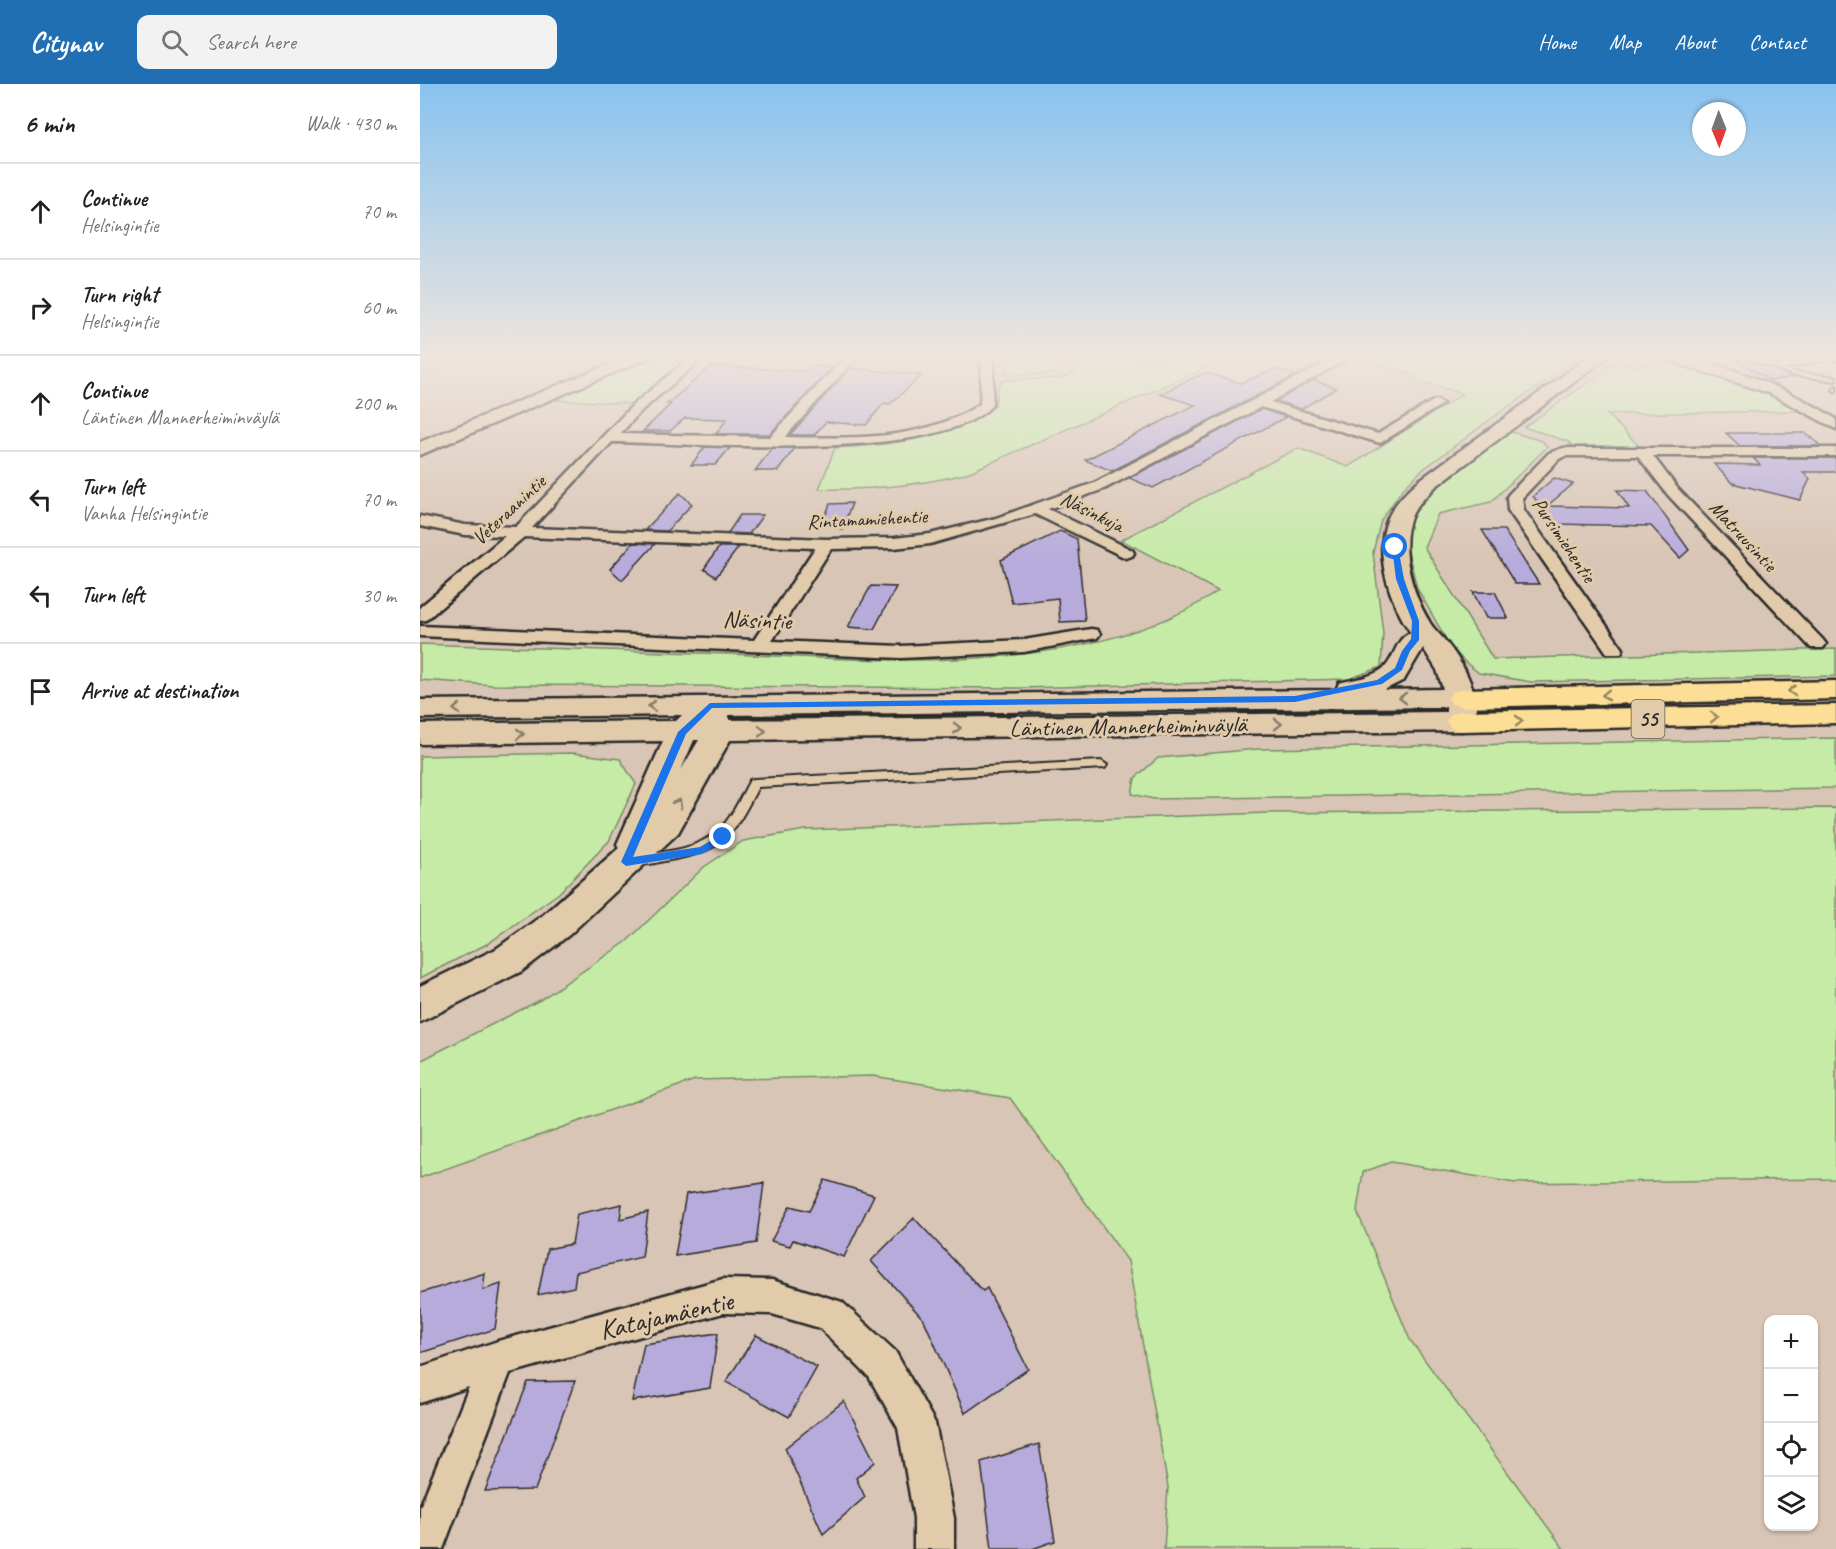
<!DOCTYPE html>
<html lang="en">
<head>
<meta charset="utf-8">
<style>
  :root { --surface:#fff; --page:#f2f2f2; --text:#202124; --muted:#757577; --line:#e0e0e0; --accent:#1f6fb2 }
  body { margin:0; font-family:Caveat,sans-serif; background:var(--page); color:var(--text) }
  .controls { position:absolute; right:18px; bottom:18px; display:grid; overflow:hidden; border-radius:12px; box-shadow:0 2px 4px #0004 }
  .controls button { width:54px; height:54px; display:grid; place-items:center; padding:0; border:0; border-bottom:2px solid var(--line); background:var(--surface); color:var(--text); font:30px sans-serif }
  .compass { position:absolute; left:1272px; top:18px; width:54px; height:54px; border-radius:50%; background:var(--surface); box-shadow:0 2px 4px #0004; rotate:179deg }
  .stop { position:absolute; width:18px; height:18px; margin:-14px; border:4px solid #1a73e8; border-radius:50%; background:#fff }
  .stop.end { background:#1a73e8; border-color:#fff; box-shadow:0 2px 6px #0008 }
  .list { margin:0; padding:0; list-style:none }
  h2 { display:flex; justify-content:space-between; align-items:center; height:78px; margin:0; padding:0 24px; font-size:26px }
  h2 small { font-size:20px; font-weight:400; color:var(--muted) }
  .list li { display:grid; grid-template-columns:39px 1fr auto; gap:18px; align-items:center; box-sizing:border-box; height:96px; padding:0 24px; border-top:2px solid var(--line) }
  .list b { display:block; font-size:22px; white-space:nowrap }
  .list p { margin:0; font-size:20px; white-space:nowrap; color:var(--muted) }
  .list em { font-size:20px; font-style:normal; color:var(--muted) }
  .icon { flex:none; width:33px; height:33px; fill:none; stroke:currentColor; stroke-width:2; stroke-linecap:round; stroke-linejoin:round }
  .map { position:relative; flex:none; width:1416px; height:1465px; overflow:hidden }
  header { display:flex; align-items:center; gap:36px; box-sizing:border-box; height:84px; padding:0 30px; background:var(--accent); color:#fff }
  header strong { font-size:28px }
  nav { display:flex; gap:33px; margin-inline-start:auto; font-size:21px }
  .search { width:420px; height:54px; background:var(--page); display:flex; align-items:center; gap:15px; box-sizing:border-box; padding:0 21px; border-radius:12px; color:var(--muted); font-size:22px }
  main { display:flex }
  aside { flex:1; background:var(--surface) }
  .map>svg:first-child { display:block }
  .built { fill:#cfbdc1 }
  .green { fill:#c5eba6; stroke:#788b68; stroke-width:1.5 }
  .building { fill:#b7abdc; stroke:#2b2b2b; stroke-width:1.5 }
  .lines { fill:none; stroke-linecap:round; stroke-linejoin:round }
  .lane-casing { stroke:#2b2b2b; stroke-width:4 }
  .street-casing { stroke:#2b2b2b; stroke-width:5 }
  .secondary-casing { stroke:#2b2b2b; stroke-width:5 }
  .primary-casing { stroke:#2b2b2b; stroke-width:5 }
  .lane { fill:#e2cbab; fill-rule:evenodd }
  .street { fill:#e2cbab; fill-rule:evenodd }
  .secondary { fill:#e2cbab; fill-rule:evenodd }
  .primary { fill:#fcde96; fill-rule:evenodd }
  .oneway { stroke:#948460 }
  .oneway2 { stroke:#867b6b }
  .route { fill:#1a73e8 }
  .labels { text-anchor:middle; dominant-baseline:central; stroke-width:6; stroke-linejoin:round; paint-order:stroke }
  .far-street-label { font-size:20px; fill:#2b2b2b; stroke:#e2cbab }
  .shield { fill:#e2cbab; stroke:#625b51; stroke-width:1.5 }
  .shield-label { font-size:22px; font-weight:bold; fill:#2b2b2b }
  .street-label { font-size:24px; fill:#2b2b2b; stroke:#e2cbab }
  .near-street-label { font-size:28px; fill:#2b2b2b; stroke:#e2cbab }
</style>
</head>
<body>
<header>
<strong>Citynav</strong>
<div class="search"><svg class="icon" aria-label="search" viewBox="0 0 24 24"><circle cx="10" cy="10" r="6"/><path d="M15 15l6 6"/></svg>Search here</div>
<nav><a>Home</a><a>Map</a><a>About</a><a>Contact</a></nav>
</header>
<main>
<aside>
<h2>6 min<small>Walk · 430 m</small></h2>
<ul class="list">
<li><svg class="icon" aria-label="ahead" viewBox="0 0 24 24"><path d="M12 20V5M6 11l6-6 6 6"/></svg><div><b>Continue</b><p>Helsingintie</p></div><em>70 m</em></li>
<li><svg class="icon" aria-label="right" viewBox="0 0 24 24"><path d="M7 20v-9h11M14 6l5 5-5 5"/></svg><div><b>Turn right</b><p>Helsingintie</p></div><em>60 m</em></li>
<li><svg class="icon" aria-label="ahead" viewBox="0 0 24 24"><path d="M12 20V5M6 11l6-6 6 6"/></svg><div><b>Continue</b><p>Läntinen Mannerheiminväylä</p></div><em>200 m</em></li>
<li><svg class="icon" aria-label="left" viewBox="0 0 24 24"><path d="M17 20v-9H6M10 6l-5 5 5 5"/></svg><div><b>Turn left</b><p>Vanha Helsingintie</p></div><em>70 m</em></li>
<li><svg class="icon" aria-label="left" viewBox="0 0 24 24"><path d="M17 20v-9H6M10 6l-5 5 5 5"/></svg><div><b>Turn left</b></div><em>30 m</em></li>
<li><svg class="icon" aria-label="arrive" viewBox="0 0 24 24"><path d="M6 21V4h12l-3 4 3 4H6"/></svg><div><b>Arrive at destination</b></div></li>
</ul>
</aside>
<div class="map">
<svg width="1416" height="1465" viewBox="0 0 1416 1465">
  <rect width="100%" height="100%" fill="#d9c5b5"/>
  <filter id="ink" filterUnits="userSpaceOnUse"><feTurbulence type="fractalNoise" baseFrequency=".0167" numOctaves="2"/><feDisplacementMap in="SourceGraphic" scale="12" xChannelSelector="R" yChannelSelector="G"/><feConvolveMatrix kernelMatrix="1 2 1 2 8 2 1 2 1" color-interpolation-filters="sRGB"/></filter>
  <g filter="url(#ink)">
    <path class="built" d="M 0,272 L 59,272 L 0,293 Z"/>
    <g class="green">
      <path d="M 234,272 L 275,272 L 215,320 L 137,316 L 157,305 Z"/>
      <path d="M 637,272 L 639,289 L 586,291 L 586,272 Z"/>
      <path d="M 652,272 L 821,272 L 790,282 L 545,390 C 496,402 449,406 399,405 L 415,364 C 463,362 538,354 575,322 L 578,302 L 584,296 L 642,294 L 654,288 Z"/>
      <path d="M 948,272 L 1163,272 L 1079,329 L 1001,387 L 981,407 L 961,436 L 953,468 L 963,549 L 961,583 L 929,595 L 600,604 L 74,601 L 0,596 L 0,560 C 103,563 205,567 308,570 C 456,576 671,595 798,507 L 701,456 L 878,364 L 928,383 L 1043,310 L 999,297 L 987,289 L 949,278 Z"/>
      <path d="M 1198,278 L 1219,283 L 1242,278 L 1283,287 L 1334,304 L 1387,327 L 1187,330 L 1220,363 L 1153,363 L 1149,358 L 1104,343 Z"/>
      <path d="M 1088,347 L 1122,357 L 1127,363 L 1071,418 L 1018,430 L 1004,463 L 1073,575 L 1416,565 L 1416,592 L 1111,598 L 1059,589 L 1045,578 L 1030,562 L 997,504 L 987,464 L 988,447 L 992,431 L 1012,407 Z"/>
      <path d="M 1416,654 L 1416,704 L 734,715 L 712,710 L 715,694 L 738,674 L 838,665 Z"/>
      <path d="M 153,669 L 200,675 L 216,700 L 189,757 L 139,809 L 69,859 L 0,894 L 0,672 Z"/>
      <path d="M 1416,724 L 1416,1095 L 1095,1099 L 971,1078 L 943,1088 L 937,1127 L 990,1256 L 1144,1465 L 744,1465 L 748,1403 L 708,1177 L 590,1014 L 453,992 L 275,996 L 0,1094 L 0,977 L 120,916 L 206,858 L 284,783 L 323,757 L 385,746 L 847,729 Z"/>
    </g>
    <g class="building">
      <path d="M 1309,272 L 1318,272 L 1373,293 L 1351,297 Z"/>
      <path d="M 292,282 L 385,287 L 389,282 L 412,283 L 350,350 L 296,350 L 307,335 L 265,334 L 250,347 L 223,347 L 251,320 L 247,320 Z"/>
      <path d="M 430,284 L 502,291 L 470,320 L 464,319 L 446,341 L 406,338 L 394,351 L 370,351 Z"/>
      <path d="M 855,285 L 876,291 L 692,387 L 665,376 L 775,321 L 740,310 L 764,298 L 785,289 L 821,299 Z"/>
      <path d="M 893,296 L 917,304 L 881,325 L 856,317 Z"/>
      <path d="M 841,325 L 866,333 L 733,404 L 709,394 Z"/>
      <path d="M 1306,349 L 1385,349 L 1401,362 L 1320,362 Z"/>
      <path d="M 285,363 L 310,364 L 295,381 L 271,381 Z"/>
      <path d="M 352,364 L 375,364 L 358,387 L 335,387 Z"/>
      <path d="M 1333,374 L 1416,374 L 1416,388 L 1383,388 L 1390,395 L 1380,416 L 1312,399 L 1294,380 L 1340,381 Z"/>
      <path d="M 1134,394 L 1153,400 L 1127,422 L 1209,424 L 1197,406 L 1227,407 L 1269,466 L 1260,474 L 1231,442 L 1134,440 L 1113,412 Z"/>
      <path d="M 260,409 L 272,420 L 247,447 L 225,446 Z"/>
      <path d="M 432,419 L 422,446 L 404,435 L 410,420 Z"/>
      <path d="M 320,431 L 343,431 L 329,450 L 308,449 Z"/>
      <path d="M 1062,446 L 1084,446 L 1119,500 L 1095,500 Z"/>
      <path d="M 640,447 L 657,455 L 665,537 L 640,538 L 638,514 L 592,519 L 581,476 Z"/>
      <path d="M 213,459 L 235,460 L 202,496 L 190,485 Z"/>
      <path d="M 299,463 L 319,463 L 296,493 L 284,485 Z"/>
      <path d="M 451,502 L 476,503 L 454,545 L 428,543 Z"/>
      <path d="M 1053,508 L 1075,508 L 1088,534 L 1066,534 Z"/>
      <path d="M 405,1096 L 454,1111 L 424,1173 L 373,1156 L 370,1162 L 351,1157 L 370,1122 L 389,1127 Z"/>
      <path d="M 344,1099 L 336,1159 L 255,1172 L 266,1110 Z"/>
      <path d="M 202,1120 L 200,1135 L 228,1128 L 222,1173 L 156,1188 L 154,1203 L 118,1211 L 127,1165 L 152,1160 L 157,1130 Z"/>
      <path d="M 494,1134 L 563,1207 L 567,1204 L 608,1285 L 545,1329 L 504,1236 L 451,1177 Z"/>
      <path d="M 65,1189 L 63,1206 L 81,1200 L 75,1245 L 0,1269 L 0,1209 Z"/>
      <path d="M 298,1249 L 290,1304 L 212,1317 L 224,1260 Z"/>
      <path d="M 336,1251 L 397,1283 L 369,1333 L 306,1298 Z"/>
      <path d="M 155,1297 L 115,1406 L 65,1407 L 108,1298 Z"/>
      <path d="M 424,1317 L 455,1378 L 436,1394 L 445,1413 L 403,1450 L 365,1364 Z"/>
      <path d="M 619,1360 L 635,1457 L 612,1465 L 572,1465 L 561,1378 Z"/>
    </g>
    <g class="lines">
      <defs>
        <g id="lane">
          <path d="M 1320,272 L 1346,272 L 1342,276 L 1359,282 L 1406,272 L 1416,273 L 1416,277 L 1408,276 L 1365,284 L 1376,288 L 1416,293 L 1416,297 L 1373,291 Z"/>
          <path d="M 1416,302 L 1416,308 L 1413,306 Z"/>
          <path d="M 681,677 L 687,681 L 685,684 L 338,703 C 311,755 304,767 244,777 C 234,779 221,783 212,780 L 210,777 L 212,774 L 216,772 C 249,767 284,766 306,738 C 316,725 322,710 330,696 L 334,695 Z"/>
        </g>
        <g id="street">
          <path d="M 272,272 L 285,272 L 221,327 L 200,350 L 350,353 L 426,272 L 438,272 L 365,353 C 429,354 504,358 560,320 L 562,272 L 574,272 L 572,321 C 522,380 270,359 192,358 L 112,444 L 406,455 L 474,454 L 510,450 L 576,434 L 674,399 L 918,272 L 933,272 L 850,318 L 958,350 L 1013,317 L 1017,316 L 1023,320 L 960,359 L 841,323 L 684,405 L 628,425 L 712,466 L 714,469 L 712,472 L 706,474 L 615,430 L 510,460 L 474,464 L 411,465 L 352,557 L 481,562 L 604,556 L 671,545 L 677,546 L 680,550 L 677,554 L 671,555 L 604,568 L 481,574 L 0,552 L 0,542 L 334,556 L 395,464 L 104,453 L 6,536 L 0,537 L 0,523 L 85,452 L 45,451 L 0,442 L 0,432 L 45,441 L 96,443 L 213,321 Z"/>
          <path d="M 1235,272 C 1293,272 1367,304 1416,335 L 1416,345 L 1349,309 Z"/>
          <path d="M 1143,364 L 1416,364 L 1416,372 L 1233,372 L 1258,405 L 1403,556 L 1406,560 L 1403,564 L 1391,564 L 1248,411 L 1218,372 L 1145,372 L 1139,375 L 1102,414 L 1104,426 L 1203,565 L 1201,569 L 1187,569 L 1088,426 L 1087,413 L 1089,410 L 1129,369 Z"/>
          <path d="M 303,1195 L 352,1196 L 422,1218 L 475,1267 L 515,1339 L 534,1434 L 534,1465 L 494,1465 L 494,1434 L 478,1344 L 449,1293 L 400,1244 L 352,1230 L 303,1229 L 90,1289 L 23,1465 L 0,1465 L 0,1423 L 49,1303 L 0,1319 L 0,1283 L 78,1257 Z"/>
        </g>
        <g id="secondary">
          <path d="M 209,272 L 233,272 L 0,371 L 0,358 Z"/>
          <path d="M 1170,272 L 1189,272 L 1015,403 C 1007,412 997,420 992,431 C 978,463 992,509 1009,537 C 1013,545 1021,551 1026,558 C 1043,579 1067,620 1051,644 L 1041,647 L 310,656 L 258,749 L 149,851 L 102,887 L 0,938 L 0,902 L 76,865 L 123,831 L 199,764 L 197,760 L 243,657 L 0,660 L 0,640 L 256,637 L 262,631 L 0,634 L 0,616 L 916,606 L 919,599 C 934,595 952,594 965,583 C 975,574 976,553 991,549 C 970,519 953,469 968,434 C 975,418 988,406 1001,395 ZM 1003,564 L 1017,586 L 1023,605 L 964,606 L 984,596 ZM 1026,623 L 1026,628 L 310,636 L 308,631 ZM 274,656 L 279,656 L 261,686 Z"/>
        </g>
        <g id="primary">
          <path d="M 1416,597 L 1416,615 L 1042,623 L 1032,620 L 1028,614 L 1032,608 L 1042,605 Z"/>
          <path d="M 1416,621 L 1416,639 L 1041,647 L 1031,644 L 1026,637 L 1031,630 L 1041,627 Z"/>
        </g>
      </defs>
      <use href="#lane" class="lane-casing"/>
      <use href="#street" class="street-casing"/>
      <use href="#secondary" class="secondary-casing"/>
      <use href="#primary" class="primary-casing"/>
      <use href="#lane" class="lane"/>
      <use href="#street" class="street"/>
      <use href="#secondary" class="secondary"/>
      <use href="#primary" class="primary"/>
    </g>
    <defs><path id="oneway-chevron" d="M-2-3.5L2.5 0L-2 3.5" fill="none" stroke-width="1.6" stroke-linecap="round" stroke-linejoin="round" transform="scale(1.5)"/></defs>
    <g class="oneway">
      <use href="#oneway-chevron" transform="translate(1372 607) rotate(178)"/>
      <use href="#oneway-chevron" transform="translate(1186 611) rotate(179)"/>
      <use href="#oneway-chevron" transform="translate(1294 633) rotate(-1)"/>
      <use href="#oneway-chevron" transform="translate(1099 637) rotate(-1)"/>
    </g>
    <g class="oneway2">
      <use href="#oneway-chevron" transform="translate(983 614) rotate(180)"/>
      <use href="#oneway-chevron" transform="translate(232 622) rotate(179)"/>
      <use href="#oneway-chevron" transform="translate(37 625) rotate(179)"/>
      <use href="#oneway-chevron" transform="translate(858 640) rotate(-1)"/>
      <use href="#oneway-chevron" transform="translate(537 644) rotate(-1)"/>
      <use href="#oneway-chevron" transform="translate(342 647) rotate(-1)"/>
      <use href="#oneway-chevron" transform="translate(100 650)"/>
      <use href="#oneway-chevron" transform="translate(258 719) rotate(-60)"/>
    </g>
  </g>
  <linearGradient id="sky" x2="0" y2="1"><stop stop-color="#89c3f0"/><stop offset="0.57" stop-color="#eee5de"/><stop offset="1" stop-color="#eee5de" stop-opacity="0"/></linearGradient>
  <rect width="1416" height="478" fill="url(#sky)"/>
  <path class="route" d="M 975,461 L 978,463 L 984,495 L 999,537 L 999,556 L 990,567 L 982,586 L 962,600 L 875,618 L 292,624 L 266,650 L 213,773 L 280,763 L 303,749 L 308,753 L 307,755 L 282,770 L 206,782 L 201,778 L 258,648 L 290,619 L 875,612 L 957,596 L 975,584 L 982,567 L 991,555 L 992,537 L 976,495 L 972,463 Z"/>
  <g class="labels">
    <g class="far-street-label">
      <text transform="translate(89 426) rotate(-43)">Veteraanintie</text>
      <text transform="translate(672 428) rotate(26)">Näsinkuja</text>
      <text transform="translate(447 435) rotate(-3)">Rintamamiehentie</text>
      <text transform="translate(1323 452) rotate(47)">Matruusintie</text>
      <text transform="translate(1144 456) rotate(56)">Pursimiehentie</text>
    </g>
    <rect class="shield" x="1211.5" y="616" width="33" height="38" rx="4.5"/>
    <g class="shield-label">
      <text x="1228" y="635">55</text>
    </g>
    <g class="street-label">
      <text transform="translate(337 536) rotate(2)">Näsintie</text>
      <text transform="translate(708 642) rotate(-1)">Läntinen Mannerheiminväylä</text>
    </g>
    <g class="near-street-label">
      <text transform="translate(246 1231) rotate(-13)">Katajamäentie</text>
    </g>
  </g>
</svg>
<div class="controls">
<button>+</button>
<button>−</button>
<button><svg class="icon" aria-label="locate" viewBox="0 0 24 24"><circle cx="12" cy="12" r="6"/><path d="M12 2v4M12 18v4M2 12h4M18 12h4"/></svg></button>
<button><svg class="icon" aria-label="layers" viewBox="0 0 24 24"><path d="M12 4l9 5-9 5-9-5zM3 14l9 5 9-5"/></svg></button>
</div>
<svg class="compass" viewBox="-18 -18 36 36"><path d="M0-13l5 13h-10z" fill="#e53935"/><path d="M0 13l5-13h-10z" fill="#757577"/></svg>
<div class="stop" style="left:975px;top:463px"></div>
<div class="stop end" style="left:303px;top:753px"></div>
</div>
</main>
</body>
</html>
